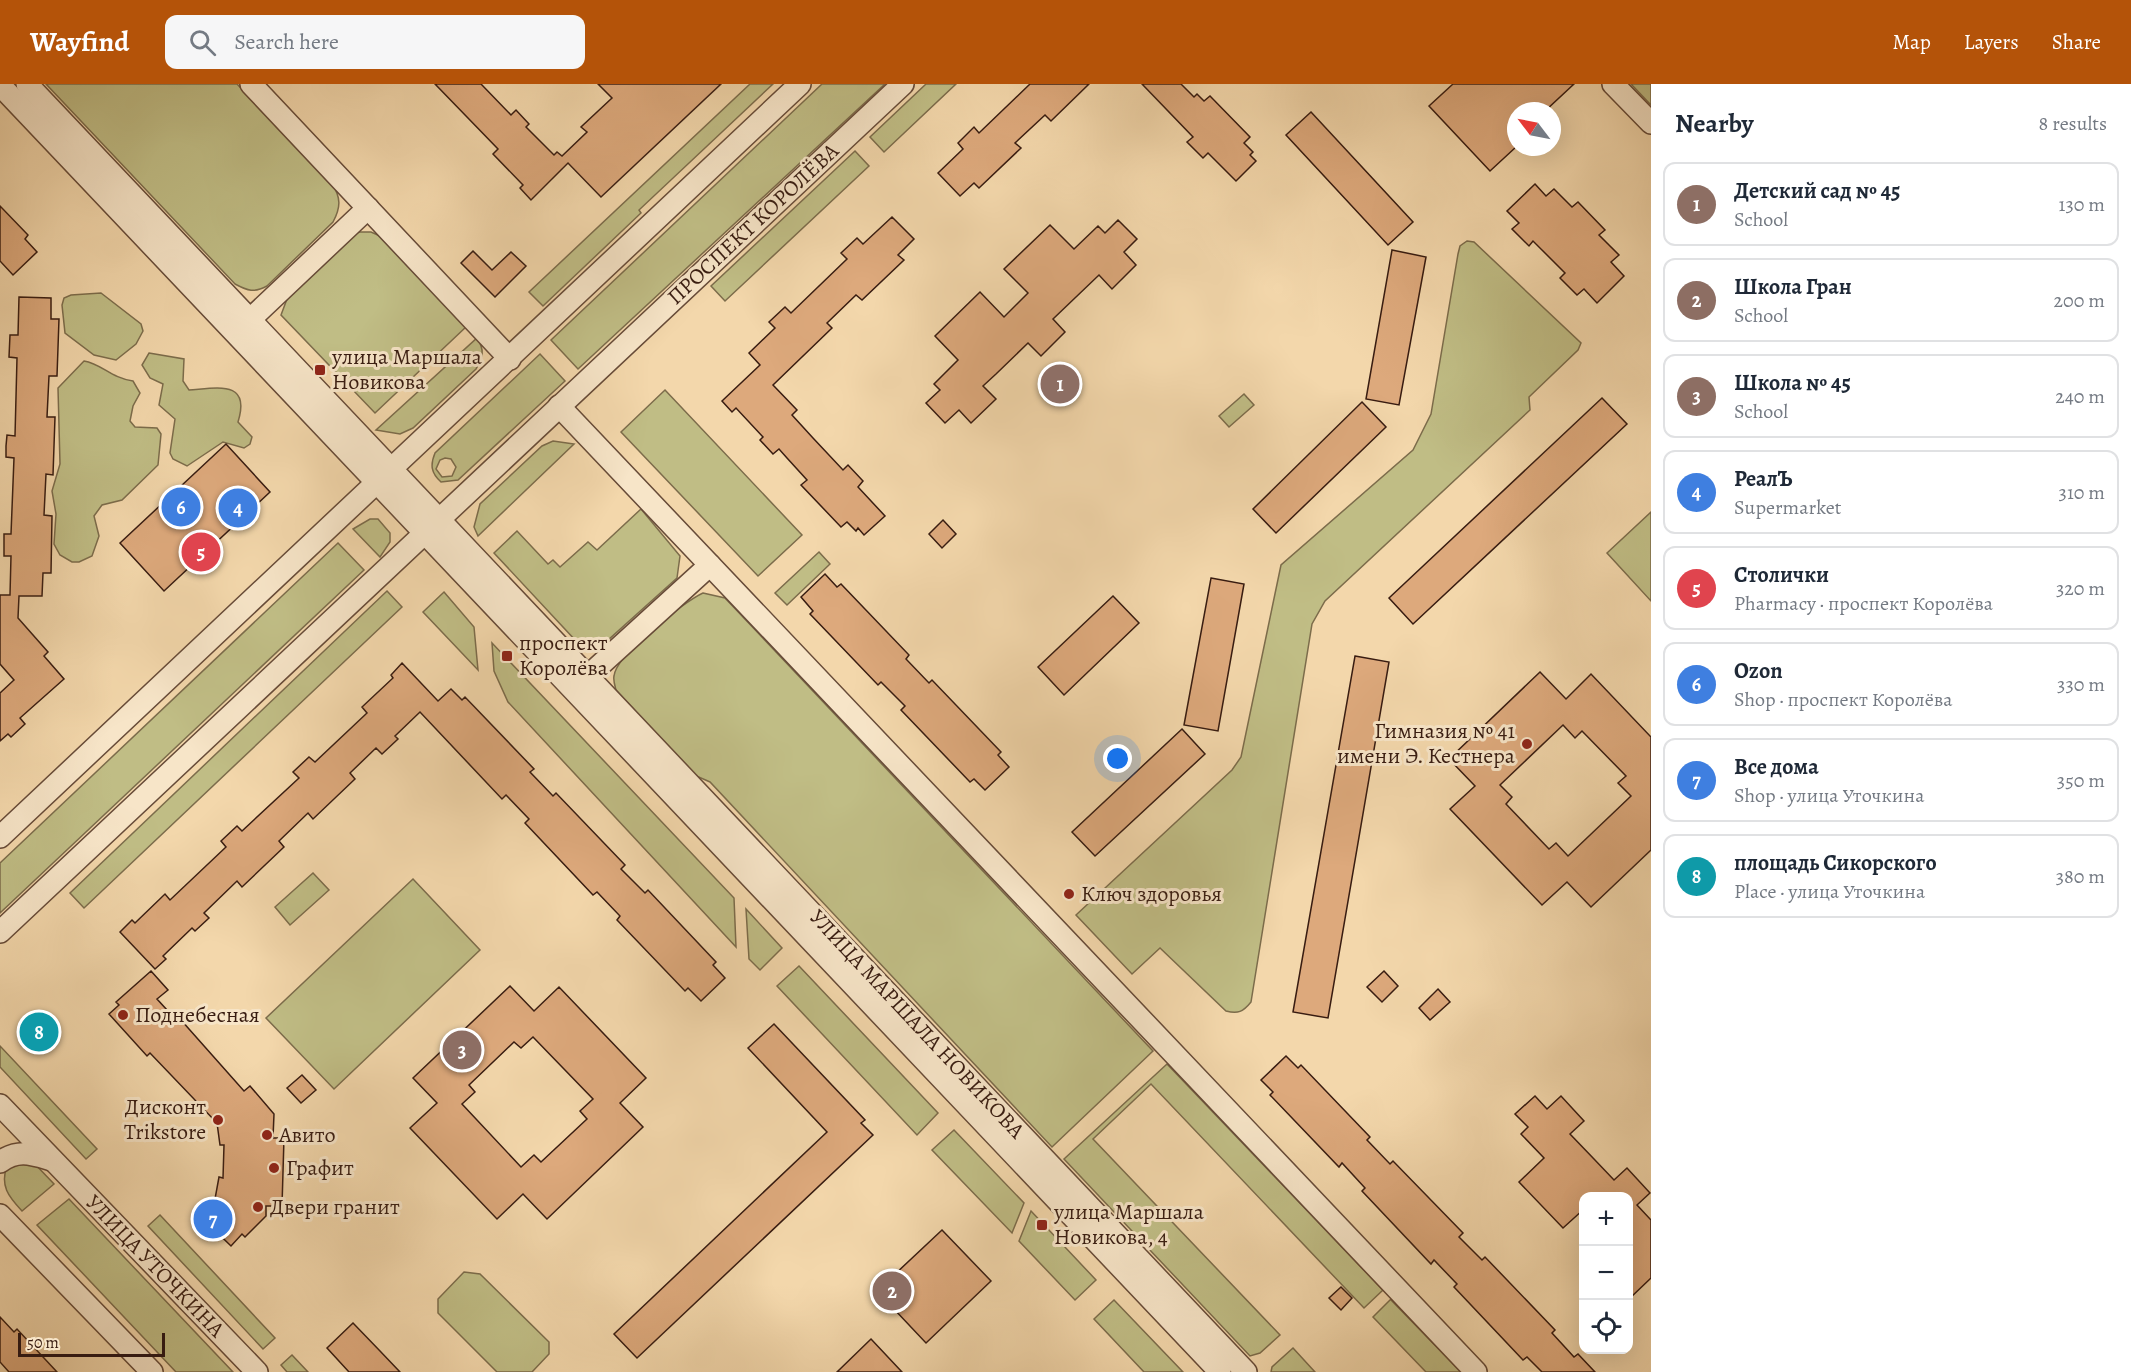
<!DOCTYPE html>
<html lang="en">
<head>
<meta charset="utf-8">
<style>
  :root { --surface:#fff; --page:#f6f6f7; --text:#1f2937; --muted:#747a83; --line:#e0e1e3; --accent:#b45309 }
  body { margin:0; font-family:Alegreya,serif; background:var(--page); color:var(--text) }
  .controls { position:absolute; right:18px; bottom:18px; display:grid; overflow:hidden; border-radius:12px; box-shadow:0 6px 24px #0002 }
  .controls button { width:54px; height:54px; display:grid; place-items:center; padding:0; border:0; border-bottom:2px solid var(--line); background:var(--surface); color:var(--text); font:30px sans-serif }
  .compass { position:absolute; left:1507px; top:18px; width:54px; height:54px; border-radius:50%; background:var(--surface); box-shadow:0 6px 24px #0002; rotate:302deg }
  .scale { position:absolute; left:18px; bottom:15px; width:147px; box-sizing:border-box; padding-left:6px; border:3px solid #381c11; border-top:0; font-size:16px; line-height:21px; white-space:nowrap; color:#381c11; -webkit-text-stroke:4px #f7e5c8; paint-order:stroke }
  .you { position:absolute; left:1118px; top:675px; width:21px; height:21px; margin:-15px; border:4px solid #fff; border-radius:50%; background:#1a73e8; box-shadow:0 0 0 9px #1a73e833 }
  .badge { display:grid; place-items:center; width:39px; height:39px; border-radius:50%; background:var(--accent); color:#fff; font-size:20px; font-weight:700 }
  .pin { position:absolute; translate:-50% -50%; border:3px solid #fff; box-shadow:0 2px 6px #0006 }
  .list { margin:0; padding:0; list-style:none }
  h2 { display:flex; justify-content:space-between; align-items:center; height:78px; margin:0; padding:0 24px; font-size:26px }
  h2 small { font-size:20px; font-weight:400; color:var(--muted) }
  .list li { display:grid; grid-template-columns:39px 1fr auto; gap:18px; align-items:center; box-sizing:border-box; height:84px; margin:0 12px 12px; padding:0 12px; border:2px solid var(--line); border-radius:12px }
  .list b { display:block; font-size:22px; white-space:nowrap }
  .list p { margin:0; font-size:20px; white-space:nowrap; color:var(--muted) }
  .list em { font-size:20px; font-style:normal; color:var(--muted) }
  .icon { flex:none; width:33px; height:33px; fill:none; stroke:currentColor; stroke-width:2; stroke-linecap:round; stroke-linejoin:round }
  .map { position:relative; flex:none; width:1651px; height:1288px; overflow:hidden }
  header { display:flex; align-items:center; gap:36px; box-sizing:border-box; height:84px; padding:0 30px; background:var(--accent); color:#fff }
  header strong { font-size:28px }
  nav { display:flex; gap:33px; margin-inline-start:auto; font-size:21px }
  .search { width:420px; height:54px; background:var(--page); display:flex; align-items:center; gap:15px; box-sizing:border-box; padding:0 21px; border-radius:12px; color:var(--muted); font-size:22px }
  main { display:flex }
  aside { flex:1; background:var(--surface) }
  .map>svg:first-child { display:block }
  .green { fill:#c0bd85; stroke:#7c6c4b; stroke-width:1.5; fill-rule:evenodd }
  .building { fill:#dda97c; stroke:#381c11; stroke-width:1.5; fill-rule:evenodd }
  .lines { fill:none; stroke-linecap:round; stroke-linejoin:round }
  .minor-casing { stroke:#674b38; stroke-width:24 }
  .minor { stroke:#f7e5c8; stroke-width:21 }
  .poi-dot { fill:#8f2418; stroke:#f7e5c8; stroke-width:2 }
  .labels { text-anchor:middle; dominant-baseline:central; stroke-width:6; stroke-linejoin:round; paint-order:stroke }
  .street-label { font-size:22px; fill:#381c11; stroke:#f7e5c8 }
  .poi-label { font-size:22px; fill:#381c11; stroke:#f7e5c8; text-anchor:start }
</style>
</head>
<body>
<header>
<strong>Wayfind</strong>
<div class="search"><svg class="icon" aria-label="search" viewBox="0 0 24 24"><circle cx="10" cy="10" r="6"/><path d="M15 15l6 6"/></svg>Search here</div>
<nav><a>Map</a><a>Layers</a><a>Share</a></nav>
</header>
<main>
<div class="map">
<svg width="1651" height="1288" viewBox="0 0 1651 1288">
  <rect width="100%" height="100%" fill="#f3d7ab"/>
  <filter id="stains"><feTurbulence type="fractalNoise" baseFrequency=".00333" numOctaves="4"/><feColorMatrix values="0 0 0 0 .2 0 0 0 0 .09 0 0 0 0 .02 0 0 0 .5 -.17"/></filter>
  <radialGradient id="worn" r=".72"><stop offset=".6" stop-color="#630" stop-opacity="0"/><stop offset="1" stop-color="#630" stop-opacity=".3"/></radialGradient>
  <g class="green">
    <path d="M 46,0 L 237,0 L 332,99 C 341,114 341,123 333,138 L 267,202 C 254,209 248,207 235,200 Z"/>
    <path d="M 750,0 L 773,0 L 639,126 L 641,129 L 543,222 L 529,208 Z"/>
    <path d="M 822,0 L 885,0 L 578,285 L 551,256 Z"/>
    <path d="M 926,0 L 956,0 L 884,68 L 870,53 Z"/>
    <path d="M 1631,0 L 1651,0 L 1651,21 Z"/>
    <path d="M 855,67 L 869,82 L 725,217 L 711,202 Z"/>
    <path d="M 359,148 L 371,148 L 380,152 L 467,242 L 375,329 L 281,231 L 287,215 L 349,153 Z"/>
    <path d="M 1467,157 L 1474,158 L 1581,259 L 1578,266 L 1529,313 L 1530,326 L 1325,517 L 1312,540 L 1251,918 C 1243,928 1238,930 1226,927 L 1160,864 L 1132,890 L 1076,831 L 1232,686 L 1241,673 L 1281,481 L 1413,366 L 1431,330 L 1458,170 L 1460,162 Z"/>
    <path d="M 101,209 L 141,240 L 143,247 L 136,260 L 116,276 L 94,271 L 65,249 L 62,221 L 64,214 L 71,211 Z"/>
    <path d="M 477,254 C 485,266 483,273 476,285 L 413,344 L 400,350 L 376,346 Z"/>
    <path d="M 149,269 L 184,275 L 183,297 L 189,306 C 218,304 251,296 238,338 L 252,353 L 250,360 L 244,364 L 223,358 L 187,382 L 173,375 L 170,369 L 175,335 L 159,321 L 163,300 L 150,294 L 142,281 Z"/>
    <path d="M 540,270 L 565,297 L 458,396 L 441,398 C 431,389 430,381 435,369 ZM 445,374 L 451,375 L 456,383 L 452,392 L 442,393 L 436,385 L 440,376 Z"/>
    <path d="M 84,277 C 102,280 111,294 133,297 L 140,309 L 133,322 L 130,337 L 135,343 L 157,344 L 161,350 L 158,381 L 122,416 L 102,421 L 94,432 L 99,452 L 92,472 L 79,478 L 72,478 L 60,471 L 54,460 L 56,430 L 52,407 L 60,380 L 58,304 Z"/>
    <path d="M 665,306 L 802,451 L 758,492 L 621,348 Z"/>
    <path d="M 1244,310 L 1254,321 L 1229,343 L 1219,332 Z"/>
    <path d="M 553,357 L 574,360 L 478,452 L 474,443 L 480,420 L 542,362 Z"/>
    <path d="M 641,425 L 680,472 L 677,494 L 608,556 C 596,562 589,562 577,558 L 494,469 L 517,447 L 548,480 L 553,476 L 560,483 L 588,458 L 597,466 Z"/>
    <path d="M 1651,428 L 1651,517 L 1607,469 Z"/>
    <path d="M 370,435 L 378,435 L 390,449 L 390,458 L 380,473 L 353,445 Z"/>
    <path d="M 338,459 L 364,486 L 0,829 L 0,779 Z"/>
    <path d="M 819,468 L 830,480 L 787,521 L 775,509 Z"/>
    <path d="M 387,507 L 402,523 L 84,824 L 70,809 Z"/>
    <path d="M 444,508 L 474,543 L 478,586 L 423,528 Z"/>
    <path d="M 703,509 L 725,514 L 1153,967 L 1052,1063 L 710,698 L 694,691 L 616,606 C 615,602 613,596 614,592 C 616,571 683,518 703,509 Z"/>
    <path d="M 492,559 L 734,814 L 736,863 L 508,618 L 494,587 Z"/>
    <path d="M 313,789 L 329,806 L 290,841 L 275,823 Z"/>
    <path d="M 413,795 L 480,866 L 334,1005 L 266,934 Z"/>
    <path d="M 746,825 L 782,864 L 760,886 L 749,875 Z"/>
    <path d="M 799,882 L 938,1029 L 917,1051 L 777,902 Z"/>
    <path d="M 0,962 L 97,1065 L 86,1075 L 0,983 Z"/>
    <path d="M 1167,980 L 1383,1206 L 1364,1224 L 1151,1000 L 1093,1055 L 1280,1251 L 1260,1269 L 1250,1272 L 1064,1075 Z"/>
    <path d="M 954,1046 L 1024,1119 L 1012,1149 L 932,1066 Z"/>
    <path d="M 33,1078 L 54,1100 L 22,1127 C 8,1112 0,1102 7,1081 Z"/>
    <path d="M 69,1115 L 233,1288 L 176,1288 L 37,1141 Z"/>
    <path d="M 1031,1127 L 1096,1196 L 1075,1216 L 1019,1157 Z"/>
    <path d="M 160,1131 L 275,1254 L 263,1265 L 148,1142 Z"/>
    <path d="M 464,1188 L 480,1190 L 549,1258 L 549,1270 L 532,1288 L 497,1288 L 438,1229 L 438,1215 Z"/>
    <path d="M 1391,1215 L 1391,1216 L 1461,1288 L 1426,1288 L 1373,1233 Z"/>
    <path d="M 1114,1216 L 1183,1288 L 1144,1288 L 1094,1235 Z"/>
    <path d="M 1293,1264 L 1315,1288 L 1271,1288 L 1272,1283 Z"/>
    <path d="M 292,1271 L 308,1288 L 287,1288 L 281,1281 Z"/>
  </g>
  <g class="building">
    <path d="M 435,0 L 481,0 L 511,31 L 516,26 L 529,40 L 526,43 L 554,71 L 557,68 L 562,72 L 587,48 L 581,43 L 612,14 L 598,0 L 721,0 L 601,113 L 568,79 L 531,116 L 520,104 L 523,101 L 493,70 L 498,65 Z"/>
    <path d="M 1030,0 L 1089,0 L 1051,37 L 1045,31 L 1015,59 L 1021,64 L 979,104 L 974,99 L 960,112 L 938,89 L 963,65 L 958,59 L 974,43 L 979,49 Z"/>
    <path d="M 1142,0 L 1181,0 L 1194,13 L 1197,10 L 1204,17 L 1210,12 L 1250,53 L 1244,59 L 1253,68 L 1250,71 L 1256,77 L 1236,97 L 1208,69 L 1203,74 L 1187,58 L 1193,53 Z"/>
    <path d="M 1453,0 L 1574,0 L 1545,27 L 1516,27 L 1516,63 L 1490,87 L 1429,22 Z"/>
    <path d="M 1311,28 L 1413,138 L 1388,161 L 1286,51 Z"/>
    <path d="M 1535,100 L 1546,112 L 1554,105 L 1572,123 L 1578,118 L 1605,146 L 1599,151 L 1619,171 L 1611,178 L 1624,192 L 1597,219 L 1584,205 L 1577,211 L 1560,194 L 1565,189 L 1533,157 L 1529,162 L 1512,145 L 1519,139 L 1507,127 Z"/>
    <path d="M 0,122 L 28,151 L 25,155 L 37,168 L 13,191 L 0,177 Z"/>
    <path d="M 892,133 L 914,155 L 898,171 L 904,176 L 862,216 L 856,211 L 827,239 L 832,244 L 773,301 L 797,326 L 792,331 L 813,354 L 843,386 L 848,381 L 863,397 L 858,403 L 885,432 L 864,451 L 858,444 L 856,447 L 847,438 L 841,443 L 801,401 L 807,396 L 787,374 L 779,365 L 773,370 L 760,356 L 763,353 L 736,324 L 732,328 L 722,317 L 760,281 L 749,269 L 775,244 L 769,238 L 785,223 L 791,229 L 847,175 L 841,169 L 857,154 L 863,160 Z"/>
    <path d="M 1118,136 L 1137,155 L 1124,168 L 1136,181 L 1112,205 L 1099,191 L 1053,235 L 1065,248 L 1041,272 L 1028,259 L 996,290 L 983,302 L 996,315 L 971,339 L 959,326 L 945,339 L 926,319 L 940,306 L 934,300 L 958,276 L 935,252 L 980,208 L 1004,233 L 1028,209 L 1004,185 L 1050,141 L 1074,165 L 1098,142 L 1105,149 Z"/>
    <path d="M 1392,166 L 1426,173 L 1399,321 L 1366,315 Z"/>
    <path d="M 473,167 L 492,186 L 511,168 L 526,182 L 495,213 L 461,179 Z"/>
    <path d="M 19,213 L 51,214 L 51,235 L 59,235 L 57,292 L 49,292 L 47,333 L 55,333 L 53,391 L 46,390 L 44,431 L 52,432 L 51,489 L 43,489 L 42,512 L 19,512 L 18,534 L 48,568 L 44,572 L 64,595 L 20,634 L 25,640 L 11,653 L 8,650 L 0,657 L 0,609 L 14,596 L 0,580 L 0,511 L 10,511 L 11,472 L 4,472 L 4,450 L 11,450 L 14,374 L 6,373 L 6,362 L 7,351 L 15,352 L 17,274 L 9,273 L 10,251 L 18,251 Z"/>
    <path d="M 1602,314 L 1627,340 L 1413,540 L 1389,514 Z"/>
    <path d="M 1362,318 L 1386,343 L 1276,449 L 1253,425 Z"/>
    <path d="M 226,360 L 270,408 L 164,507 L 120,459 Z"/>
    <path d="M 943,436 L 956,450 L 942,464 L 929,450 Z"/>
    <path d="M 825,490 L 837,503 L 841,500 L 909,571 L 906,575 L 929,599 L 932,596 L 1001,668 L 998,671 L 1009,683 L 985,706 L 974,695 L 970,698 L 901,626 L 905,622 L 881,598 L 878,601 L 810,530 L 813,527 L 801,513 Z"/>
    <path d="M 1211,494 L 1244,500 L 1218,647 L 1184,641 Z"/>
    <path d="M 1113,512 L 1139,539 L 1064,611 L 1038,583 Z"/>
    <path d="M 1355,572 L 1389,578 L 1328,934 L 1293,928 Z"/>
    <path d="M 402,579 L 438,617 L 451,605 L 462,616 L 465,613 L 534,685 L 530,688 L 553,712 L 556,709 L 625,781 L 621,785 L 645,809 L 648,806 L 716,878 L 713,881 L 725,894 L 701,917 L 688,904 L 685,907 L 617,836 L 620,832 L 597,808 L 593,811 L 525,739 L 529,735 L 506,711 L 502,715 L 420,628 L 395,652 L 398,655 L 382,670 L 376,664 L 350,689 L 355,695 L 313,735 L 308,729 L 279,757 L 284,763 L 242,803 L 237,797 L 204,829 L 209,834 L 195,847 L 192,844 L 163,872 L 166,875 L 155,885 L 120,848 L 132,836 L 135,839 L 165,810 L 170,816 L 226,763 L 221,757 L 237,742 L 242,747 L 299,694 L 293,688 L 309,673 L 315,678 L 367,629 L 362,623 L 393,594 L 391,591 Z"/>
    <path d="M 1540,588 L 1566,615 L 1591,590 L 1651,653 L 1651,766 L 1591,823 L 1567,798 L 1542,821 L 1450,725 L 1475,702 L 1449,675 ZM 1563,641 L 1575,654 L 1582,647 L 1626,692 L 1618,699 L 1631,712 L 1568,772 L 1556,759 L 1549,765 L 1506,720 L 1512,713 L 1500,701 Z"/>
    <path d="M 1182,645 L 1205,670 L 1095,772 L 1072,748 Z"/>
    <path d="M 151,887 L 168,906 L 157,915 L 178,938 L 181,936 L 244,1007 L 250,1002 L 274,1030 L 273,1054 L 284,1054 L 282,1122 L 266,1122 L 266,1132 L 245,1153 L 242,1150 L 231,1162 L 199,1131 L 215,1115 L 219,1093 L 223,1094 L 224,1061 L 220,1061 L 217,1039 L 150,969 L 147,972 L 109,930 L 119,921 L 116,918 Z"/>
    <path d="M 1384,887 L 1398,902 L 1382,918 L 1367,903 Z"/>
    <path d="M 510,902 L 534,927 L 559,903 L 646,994 L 620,1019 L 643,1043 L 547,1135 L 523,1110 L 497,1135 L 410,1044 L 437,1019 L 413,994 ZM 533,953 L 593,1015 L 580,1027 L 587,1035 L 541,1078 L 534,1071 L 521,1083 L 462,1020 L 475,1008 L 469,1001 L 514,958 L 521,964 Z"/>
    <path d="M 1438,905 L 1450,918 L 1430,936 L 1419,924 Z"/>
    <path d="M 774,940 L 865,1036 L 861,1039 L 873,1051 L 637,1274 L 614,1250 L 827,1048 L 748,964 Z"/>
    <path d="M 1286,972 L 1298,984 L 1301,981 L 1370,1053 L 1367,1056 L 1390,1080 L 1393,1077 L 1463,1149 L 1459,1153 L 1482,1176 L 1485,1173 L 1555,1246 L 1552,1249 L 1574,1273 L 1578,1270 L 1595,1288 L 1542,1288 L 1527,1273 L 1523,1276 L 1454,1203 L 1457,1200 L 1434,1176 L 1431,1180 L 1362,1107 L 1365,1104 L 1342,1079 L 1339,1083 L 1270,1011 L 1273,1008 L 1261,996 Z"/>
    <path d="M 302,991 L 316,1006 L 301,1019 L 287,1004 Z"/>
    <path d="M 1535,1012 L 1547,1025 L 1561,1012 L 1584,1037 L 1570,1050 L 1594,1075 L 1614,1096 L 1627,1084 L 1650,1109 L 1637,1121 L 1651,1136 L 1651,1194 L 1629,1215 L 1629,1113 L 1584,1113 L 1584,1125 L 1563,1144 L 1519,1098 L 1544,1074 L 1521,1050 L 1528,1043 L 1515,1030 Z"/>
    <path d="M 942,1146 L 991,1197 L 926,1259 L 877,1207 Z"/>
    <path d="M 1341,1203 L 1352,1214 L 1341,1226 L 1329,1214 Z"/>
    <path d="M 0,1233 L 14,1248 L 17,1245 L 57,1288 L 9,1288 L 0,1278 Z"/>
    <path d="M 353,1239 L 380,1267 L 400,1288 L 349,1288 L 327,1264 Z"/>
    <path d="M 871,1255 L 902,1288 L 837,1288 Z"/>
  </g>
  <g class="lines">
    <defs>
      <g id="minor">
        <path d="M 27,0 L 1246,1288"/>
        <path d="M 251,0 L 510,275"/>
        <path d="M 1613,0 L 1651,39"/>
        <path d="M 0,1 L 1220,1288"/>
        <path d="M 240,245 L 368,124"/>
        <path d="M 559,322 L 1476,1288"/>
        <path d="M 577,602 L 710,481"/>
        <path d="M 0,753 L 800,0"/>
        <path d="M 0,848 L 903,0"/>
        <path d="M 0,1021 L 257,1288"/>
        <path d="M 0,1078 C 18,1065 31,1070 52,1076"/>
        <path d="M 0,1131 L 152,1288"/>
      </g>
    </defs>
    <use href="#minor" class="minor-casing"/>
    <use href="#minor" class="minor"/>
  </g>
  <g class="poi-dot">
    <rect x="314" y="280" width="12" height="12" rx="3"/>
    <rect x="501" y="566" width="12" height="12" rx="3"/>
    <circle cx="1527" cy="660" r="6"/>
    <circle cx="1069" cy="810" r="6"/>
    <circle cx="123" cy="931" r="6"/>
    <circle cx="218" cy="1036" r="6"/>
    <circle cx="267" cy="1051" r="6"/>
    <circle cx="274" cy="1084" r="6"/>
    <circle cx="258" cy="1123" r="6"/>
    <rect x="1036" y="1135" width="12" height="12" rx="3"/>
  </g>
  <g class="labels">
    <g class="street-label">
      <text transform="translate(753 140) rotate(-43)">ПРОСПЕКТ КОРОЛЁВА</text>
      <text transform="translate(917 940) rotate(47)">УЛИЦА МАРШАЛА НОВИКОВА</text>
      <text transform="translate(155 1182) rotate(46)">УЛИЦА УТОЧКИНА</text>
    </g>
    <g class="poi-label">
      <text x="332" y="273">улица Маршала<tspan x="332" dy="25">Новикова</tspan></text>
      <text x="519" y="559">проспект<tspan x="519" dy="25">Королёва</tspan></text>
      <text x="1515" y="647" text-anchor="end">Гимназия № 41<tspan x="1515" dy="25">имени Э. Кестнера</tspan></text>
      <text x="1081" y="810">Ключ здоровья</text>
      <text x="135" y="931">Поднебесная</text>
      <text x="206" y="1023" text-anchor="end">Дисконт<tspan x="206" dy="25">Trikstore</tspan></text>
      <text x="279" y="1051">Авито</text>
      <text x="286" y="1084">Графит</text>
      <text x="270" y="1123">Двери гранит</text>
      <text x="1054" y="1128">улица Маршала<tspan x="1054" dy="25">Новикова, 4</tspan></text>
    </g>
  </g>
  <rect width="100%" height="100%" filter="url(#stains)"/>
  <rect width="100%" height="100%" fill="url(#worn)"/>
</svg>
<div class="controls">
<button>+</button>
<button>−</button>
<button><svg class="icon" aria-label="locate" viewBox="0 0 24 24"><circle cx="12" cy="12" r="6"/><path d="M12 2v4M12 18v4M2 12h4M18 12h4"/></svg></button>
</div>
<svg class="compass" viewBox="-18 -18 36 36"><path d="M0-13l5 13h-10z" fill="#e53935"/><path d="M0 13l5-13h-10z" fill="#747a83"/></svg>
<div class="scale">50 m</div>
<div class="you"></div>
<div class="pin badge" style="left:1060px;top:300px;background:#8d6e63">1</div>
<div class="pin badge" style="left:892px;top:1207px;background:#8d6e63">2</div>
<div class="pin badge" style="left:462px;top:966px;background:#8d6e63">3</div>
<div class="pin badge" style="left:238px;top:424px;background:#3f7fe0">4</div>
<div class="pin badge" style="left:201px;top:468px;background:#e0444e">5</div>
<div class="pin badge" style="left:181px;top:423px;background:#3f7fe0">6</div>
<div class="pin badge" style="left:213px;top:1135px;background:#3f7fe0">7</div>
<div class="pin badge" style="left:39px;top:948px;background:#0f9aa8">8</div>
</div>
<aside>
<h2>Nearby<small>8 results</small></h2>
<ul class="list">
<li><span class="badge" style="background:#8d6e63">1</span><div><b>Детский сад № 45</b><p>School</p></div><em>130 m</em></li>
<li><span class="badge" style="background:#8d6e63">2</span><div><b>Школа Гран</b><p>School</p></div><em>200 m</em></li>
<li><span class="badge" style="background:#8d6e63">3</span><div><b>Школа № 45</b><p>School</p></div><em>240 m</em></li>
<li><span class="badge" style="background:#3f7fe0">4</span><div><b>РеалЪ</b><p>Supermarket</p></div><em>310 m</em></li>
<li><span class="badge" style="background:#e0444e">5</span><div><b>Столички</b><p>Pharmacy · проспект Королёва</p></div><em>320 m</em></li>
<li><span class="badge" style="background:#3f7fe0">6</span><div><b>Ozon</b><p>Shop · проспект Королёва</p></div><em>330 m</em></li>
<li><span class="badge" style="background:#3f7fe0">7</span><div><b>Все дома</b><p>Shop · улица Уточкина</p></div><em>350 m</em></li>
<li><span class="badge" style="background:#0f9aa8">8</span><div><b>площадь Сикорского</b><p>Place · улица Уточкина</p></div><em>380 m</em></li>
</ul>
</aside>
</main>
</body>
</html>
